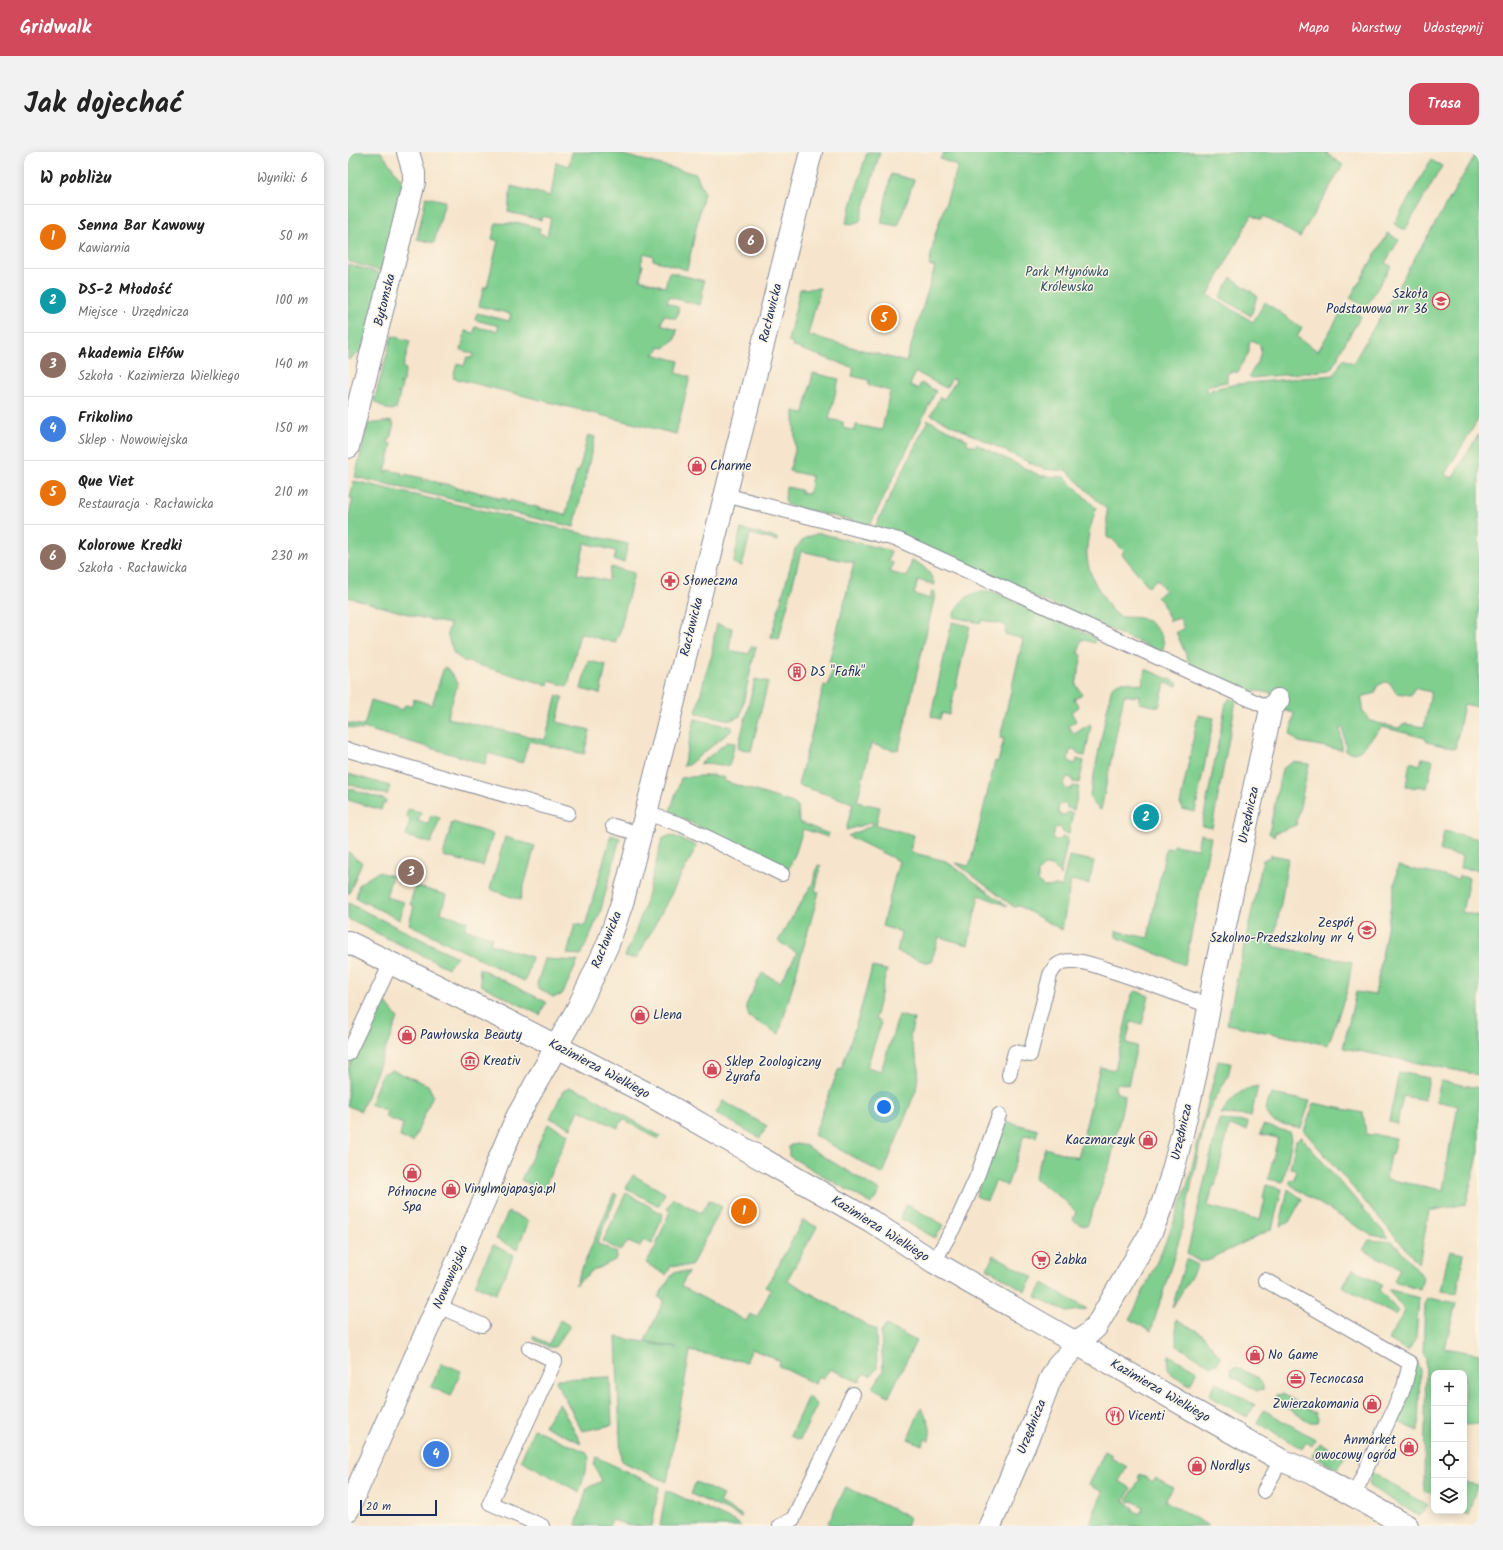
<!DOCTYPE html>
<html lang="pl">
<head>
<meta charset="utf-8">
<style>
  :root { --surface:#fff; --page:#f2f2f2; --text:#222; --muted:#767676; --line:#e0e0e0; --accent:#d1495b }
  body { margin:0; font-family:Kalam,sans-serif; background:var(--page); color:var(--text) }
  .controls { position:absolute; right:12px; bottom:12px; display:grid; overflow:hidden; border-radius:8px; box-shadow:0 2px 10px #0003 }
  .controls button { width:36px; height:36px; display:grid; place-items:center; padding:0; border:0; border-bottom:1px solid var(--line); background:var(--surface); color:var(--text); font:20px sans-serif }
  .scale { position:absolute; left:12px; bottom:10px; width:77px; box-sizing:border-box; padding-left:4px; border:2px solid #1b2f5e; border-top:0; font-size:11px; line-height:14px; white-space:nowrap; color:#1b2f5e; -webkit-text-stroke:3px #fcf5e5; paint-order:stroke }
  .you { position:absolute; left:536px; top:955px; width:14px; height:14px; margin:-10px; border:3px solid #fff; border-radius:50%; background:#1a73e8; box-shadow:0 0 0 6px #1a73e833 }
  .badge { display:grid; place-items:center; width:26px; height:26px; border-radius:50%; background:var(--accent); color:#fff; font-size:13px; font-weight:700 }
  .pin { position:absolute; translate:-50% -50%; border:2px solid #fff; box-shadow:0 1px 4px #0006 }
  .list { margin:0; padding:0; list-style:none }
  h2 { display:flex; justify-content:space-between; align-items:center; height:52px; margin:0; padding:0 16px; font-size:17px }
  h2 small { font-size:13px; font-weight:400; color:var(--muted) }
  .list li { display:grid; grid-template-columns:26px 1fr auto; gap:12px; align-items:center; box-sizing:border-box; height:64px; padding:0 16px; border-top:1px solid var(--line) }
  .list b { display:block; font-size:15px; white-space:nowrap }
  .list p { margin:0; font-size:13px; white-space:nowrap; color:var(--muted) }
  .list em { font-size:13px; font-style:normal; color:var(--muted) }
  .icon { flex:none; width:22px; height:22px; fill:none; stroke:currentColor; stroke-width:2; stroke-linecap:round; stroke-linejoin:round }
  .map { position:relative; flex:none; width:1131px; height:1374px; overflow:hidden; border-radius:12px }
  header { display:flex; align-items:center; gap:24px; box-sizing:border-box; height:56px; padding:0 20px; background:var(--accent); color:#fff }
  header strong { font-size:19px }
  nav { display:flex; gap:22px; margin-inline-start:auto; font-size:14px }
  .intro { display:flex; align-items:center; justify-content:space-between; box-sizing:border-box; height:96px; padding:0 24px }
  h1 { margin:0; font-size:28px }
  .button { padding:10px 18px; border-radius:12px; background:var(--accent); color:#fff; font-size:14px; font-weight:700 }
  main { display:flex; gap:24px; padding:0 24px }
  aside { flex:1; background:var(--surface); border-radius:12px; box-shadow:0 2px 10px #0003 }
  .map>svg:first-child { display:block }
  .green { fill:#80cf8f; stroke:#4e7f76; fill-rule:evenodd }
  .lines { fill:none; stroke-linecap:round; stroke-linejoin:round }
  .service-casing { stroke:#888a95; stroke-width:16 }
  .minor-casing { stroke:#888a95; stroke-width:24 }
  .tertiary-casing { stroke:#888a95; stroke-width:24 }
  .service { stroke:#fff; stroke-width:14 }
  .minor { stroke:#fff; stroke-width:22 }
  .tertiary { stroke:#fff; stroke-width:22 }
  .labels { text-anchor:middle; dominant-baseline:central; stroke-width:3; stroke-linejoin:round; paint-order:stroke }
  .park-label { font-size:13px; fill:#34576a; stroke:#fcf5e5 }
  .poi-label { font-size:13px; fill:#1b2f5e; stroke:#fcf5e5; text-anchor:start }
  .street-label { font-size:13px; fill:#1b2f5e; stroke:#fcf5e5 }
</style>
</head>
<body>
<header>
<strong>Gridwalk</strong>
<nav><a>Mapa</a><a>Warstwy</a><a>Udostępnij</a></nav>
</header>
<div class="intro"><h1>Jak dojechać</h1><a class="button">Trasa</a></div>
<main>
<aside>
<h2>W pobliżu<small>Wyniki: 6</small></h2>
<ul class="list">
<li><span class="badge" style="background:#e8710a">1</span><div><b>Senna Bar Kawowy</b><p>Kawiarnia</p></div><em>50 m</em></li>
<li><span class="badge" style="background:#0f9aa8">2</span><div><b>DS-2 Młodość</b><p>Miejsce · Urzędnicza</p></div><em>100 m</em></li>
<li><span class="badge" style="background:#8d6e63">3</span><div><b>Akademia Elfów</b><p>Szkoła · Kazimierza Wielkiego</p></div><em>140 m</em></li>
<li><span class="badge" style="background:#3f7fe0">4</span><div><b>Frikolino</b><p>Sklep · Nowowiejska</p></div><em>150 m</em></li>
<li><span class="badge" style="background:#e8710a">5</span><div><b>Que Viet</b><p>Restauracja · Racławicka</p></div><em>210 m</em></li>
<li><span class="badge" style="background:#8d6e63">6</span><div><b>Kolorowe Kredki</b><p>Szkoła · Racławicka</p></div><em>230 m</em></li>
</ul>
</aside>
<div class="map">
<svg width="1131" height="1374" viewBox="0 0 1131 1374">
  <rect width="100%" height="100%" fill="#fcf5e5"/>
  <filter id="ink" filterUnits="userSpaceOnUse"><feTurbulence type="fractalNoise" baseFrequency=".025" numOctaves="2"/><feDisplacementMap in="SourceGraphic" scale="8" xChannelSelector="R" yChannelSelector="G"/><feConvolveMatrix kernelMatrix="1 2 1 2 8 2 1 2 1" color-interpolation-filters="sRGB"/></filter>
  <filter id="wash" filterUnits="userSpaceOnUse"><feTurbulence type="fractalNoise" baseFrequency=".012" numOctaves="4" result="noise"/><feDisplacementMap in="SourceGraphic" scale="16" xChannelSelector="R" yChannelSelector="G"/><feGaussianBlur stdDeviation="0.9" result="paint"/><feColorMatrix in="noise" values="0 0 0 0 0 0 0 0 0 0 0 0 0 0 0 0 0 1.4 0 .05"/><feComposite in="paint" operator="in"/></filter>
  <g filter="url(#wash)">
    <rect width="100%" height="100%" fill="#f6e5cc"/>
    <g class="green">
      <path d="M 0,0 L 33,0 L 59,36 L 38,119 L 33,117 L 32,119 L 0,109 Z"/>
      <path d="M 224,0 L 264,0 L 348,22 L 356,40 L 339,118 L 305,108 L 305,104 L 296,101 L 293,112 L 295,113 L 292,127 L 317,135 L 321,120 L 356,129 L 354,140 L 355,140 L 352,153 L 321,145 L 319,150 L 331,156 L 328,167 L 316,163 L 313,172 L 329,178 L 327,187 L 316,196 L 311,195 L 310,199 L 305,202 L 331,209 L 328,221 L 342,225 L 328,282 L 105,226 L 109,212 L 116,214 L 119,205 L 124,206 L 126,202 L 113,198 L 117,179 L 126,181 L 127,175 L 149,179 L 151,174 L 127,168 L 129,161 L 161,169 L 163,162 L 131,154 L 136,135 L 139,135 L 150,89 L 144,87 L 148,71 L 167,72 L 168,70 L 192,76 L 191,81 L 199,84 L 203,66 L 194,64 L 193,68 L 160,60 L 163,34 L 203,44 L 208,10 L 221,14 Z"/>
      <path d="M 519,0 L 532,0 L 512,69 L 504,72 L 498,71 Z"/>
      <path d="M 596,0 L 980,0 L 979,2 L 995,13 L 952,85 L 915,64 L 913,68 L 904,63 L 860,143 L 905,170 L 917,150 L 954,176 L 949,185 L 970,199 L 997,154 L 1013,164 L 990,203 L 991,204 L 982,218 L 904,226 L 901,224 C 907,214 915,205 912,193 L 904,188 L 901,191 L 901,200 L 890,220 L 881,220 L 879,223 L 879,230 L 861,233 L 858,239 L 861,241 L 864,237 L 889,232 L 986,223 L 995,207 L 1005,211 L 1129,0 L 1131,0 L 1131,266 L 1097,322 L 1104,326 L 1131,282 L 1131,555 L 1116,552 L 1107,597 L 1079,590 L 1077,586 L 1034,575 L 1012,599 L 1006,601 L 998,599 L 995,575 L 992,576 L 994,598 L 951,590 L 942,583 L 946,561 L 934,558 L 923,541 L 891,536 L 843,514 L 828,480 L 836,477 L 832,466 L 822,469 L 814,450 L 809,445 L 817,438 L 809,427 L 801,435 L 774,402 L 776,399 L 763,386 L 761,387 L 759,385 L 759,358 L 719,319 L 695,317 L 583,263 L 592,245 L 596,247 L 608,229 L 604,226 L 598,236 L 568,220 L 562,233 L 570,237 L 573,231 L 588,239 L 522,373 L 439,353 L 437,348 L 438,335 L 453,338 L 453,341 L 461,342 L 464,324 L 441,319 L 447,299 L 446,259 L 456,261 L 465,221 L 491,227 L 481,267 L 495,270 L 495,276 L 507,279 L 508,273 L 534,278 L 542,239 L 520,233 L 521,228 L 504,224 L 506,216 L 444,194 L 445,191 L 440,189 L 452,137 L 472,136 L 460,183 L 558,210 L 587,115 L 581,113 L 587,83 L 610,14 L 592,7 ZM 1037,530 L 1042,531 L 1048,541 L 1063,543 L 1066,536 L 1083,540 L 1076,575 L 1057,572 L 1050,576 L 1022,569 L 1018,562 L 1014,560 L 1015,553 L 1013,545 L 1027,541 L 1029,534 Z"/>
      <path d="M 1083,8 L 1094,14 L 1057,78 L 1046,72 Z"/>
      <path d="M 543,22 L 566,28 L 550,74 L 533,71 Z"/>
      <path d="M 78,45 L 97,49 L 86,91 L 69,87 Z"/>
      <path d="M 1040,81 L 1051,88 L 1037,111 L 1043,114 L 1018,155 L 1002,146 Z"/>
      <path d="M 0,112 L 37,123 L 19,195 L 0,208 Z"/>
      <path d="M 883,125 L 909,144 L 903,164 L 872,145 Z"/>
      <path d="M 44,184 L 62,189 L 55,216 L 58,217 L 54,232 L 51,232 L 54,233 L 52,241 L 49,241 L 52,242 L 48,257 L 46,256 L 45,258 L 38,257 L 26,249 Z"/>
      <path d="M 580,268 L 620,288 L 618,291 L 627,295 L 628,292 L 693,324 L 717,325 L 748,356 C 737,394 732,410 756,446 C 759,450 761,455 764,459 C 773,469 785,463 795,467 C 804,470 815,482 816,492 C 816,495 814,498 813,500 L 527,375 Z"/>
      <path d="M 44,269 L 44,272 L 46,272 L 42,288 L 40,288 L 40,291 L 44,292 L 37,320 L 39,320 L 40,318 L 54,321 L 53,324 L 55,324 L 56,322 L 75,326 L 74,329 L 76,330 L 77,327 L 92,331 L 91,334 L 93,331 L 107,334 L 107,337 L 108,338 L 109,335 L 117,337 L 116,339 L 118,340 L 119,337 L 133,341 L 133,344 L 134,341 L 149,345 L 149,348 L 150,348 L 151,346 L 159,347 L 158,350 L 160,351 L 161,348 L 175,352 L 175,354 L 176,352 L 190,355 L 190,358 L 192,358 L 192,356 L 200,358 L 200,361 L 201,361 L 202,358 L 216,362 L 216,364 L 217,365 L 229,319 L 231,319 L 240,283 L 247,285 L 226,375 L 7,325 L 20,272 Z"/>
      <path d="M 6,329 L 280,392 L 276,410 L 266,408 L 268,399 L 237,391 L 229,422 L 260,429 L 263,415 L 286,421 L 272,479 L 267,491 L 232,481 L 220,534 L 201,529 L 200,533 L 116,509 L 106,502 L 99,482 L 102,472 L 74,466 L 0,445 L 0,366 L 5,347 L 2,346 Z"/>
      <path d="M 393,377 L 429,386 L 429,389 L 402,382 L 394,414 L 385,411 Z"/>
      <path d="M 471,381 L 543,399 L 540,409 L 545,411 L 542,420 L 559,425 L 564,408 C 576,414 583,420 587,433 L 570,428 L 566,442 L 582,447 L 584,439 L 587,440 L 586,448 L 551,597 L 546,598 L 523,592 L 509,650 L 532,655 L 528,673 L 566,683 L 562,700 L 598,709 L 659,754 L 631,743 L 620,793 L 591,785 L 583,810 L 577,810 L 549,800 L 553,780 L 534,774 L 551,709 L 500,684 L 525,673 L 525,670 L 498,678 L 505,651 L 450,633 L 476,533 L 480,534 L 485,512 L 481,511 L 506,411 L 453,399 L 431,487 L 423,485 L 447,397 L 457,386 Z"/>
      <path d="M 633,439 L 642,439 L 651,442 L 748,486 L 746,491 L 734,487 L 730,501 L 734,503 L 728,533 L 734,542 L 726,547 L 731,555 L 723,560 L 728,569 L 721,574 L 726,582 L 742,572 L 743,574 L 737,604 L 731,603 L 728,598 L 724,598 L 722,599 L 720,606 L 721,609 L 726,612 L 728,611 L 729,607 L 736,609 L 731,631 L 725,630 L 723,625 L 719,625 L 715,633 L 719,637 L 723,637 L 725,634 L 731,635 L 726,658 L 719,656 L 719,653 L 716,651 L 711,653 L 710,660 L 712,663 L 717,663 L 719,660 L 725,661 L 721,682 L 715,681 L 714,677 L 711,675 L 707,676 L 705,686 L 707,688 L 712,688 L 714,685 L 720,686 L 712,724 L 709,718 L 705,714 L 696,714 L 690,720 L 690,729 L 696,735 L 708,734 L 714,735 L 721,704 L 746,709 L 741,732 L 723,728 L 714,778 L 671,754 L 666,755 L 608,711 L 621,714 L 623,709 L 647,609 L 650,610 L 656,587 L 652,586 L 675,487 L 657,482 L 658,473 L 634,468 L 633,471 L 605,465 C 609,451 618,443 633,439 Z"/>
      <path d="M 604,470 L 622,474 L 601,563 L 594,561 L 592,567 L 584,565 L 583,563 Z"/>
      <path d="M 369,472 L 384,476 L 381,498 L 401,502 L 403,494 L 408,495 L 392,564 L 383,568 L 348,561 L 358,520 L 364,503 L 366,485 Z"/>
      <path d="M 240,509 L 258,513 L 252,542 L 233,537 Z"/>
      <path d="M 96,515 L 100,517 L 110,531 L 99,566 L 197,588 L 209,543 L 215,545 L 209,570 L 242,578 L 236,602 L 181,589 L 174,611 L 140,601 L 137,612 L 15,576 L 14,578 L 0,575 L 0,571 L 16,574 L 23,548 L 55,558 L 57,553 L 63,554 L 66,547 L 84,553 Z"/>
      <path d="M 797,517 L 830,531 L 829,534 L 817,531 L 811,555 L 791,551 L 792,543 L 787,543 L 787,545 L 776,543 L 753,658 L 751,657 L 743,648 L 742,643 L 763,538 C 768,525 783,531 794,533 Z"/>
      <path d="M 407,527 L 420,530 L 403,599 L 390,596 Z"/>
      <path d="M 882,546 L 888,549 L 864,676 L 854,674 L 878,551 Z"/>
      <path d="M 850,563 L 866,566 L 847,660 L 834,657 L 834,653 L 832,653 Z"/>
      <path d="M 347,567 L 384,575 L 384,578 L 340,613 L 335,614 Z"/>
      <path d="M 379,590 L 387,591 L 381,614 L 358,611 L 352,612 Z"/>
      <path d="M 1074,606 L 1085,608 L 1079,636 L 1069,634 L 1068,636 L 1058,634 L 1062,610 L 1072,613 Z"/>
      <path d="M 945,610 L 961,612 L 948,673 L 927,681 L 926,685 L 921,681 L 934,617 Z"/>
      <path d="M 1,622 L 42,634 L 39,643 L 0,632 Z"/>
      <path d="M 363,623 L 377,626 L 376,629 L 445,651 L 450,655 L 451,670 L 481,682 L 480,685 L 455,677 L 448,700 L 440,718 L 327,663 L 322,659 L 333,626 Z"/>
      <path d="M 0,636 L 38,648 L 37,652 L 35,651 L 33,658 L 0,648 Z"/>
      <path d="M 60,657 L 73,660 L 70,669 L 80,672 L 83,663 L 92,666 L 83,691 L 58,684 L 62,667 L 58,665 Z"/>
      <path d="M 104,670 L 145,682 L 135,714 L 95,704 Z"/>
      <path d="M 1096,679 L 1131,687 L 1131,718 L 1112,716 L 1114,704 L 1092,699 Z"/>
      <path d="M 852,682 L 863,685 L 837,813 L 768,785 L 768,779 L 800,786 L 818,696 L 825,697 L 826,693 L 849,697 Z"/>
      <path d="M 263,683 L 272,686 L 252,761 L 233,803 L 219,802 L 227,772 L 237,774 Z"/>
      <path d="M 323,683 L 349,694 L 289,806 L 285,804 L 284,807 L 277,804 C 295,767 304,727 314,687 Z"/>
      <path d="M 157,685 L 187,694 L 172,748 L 142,737 Z"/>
      <path d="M 0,700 C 5,702 7,708 14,710 L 1,742 L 0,741 Z"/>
      <path d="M 923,703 L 940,706 L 933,752 L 924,794 L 1004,810 L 999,839 L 980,893 L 879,872 L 915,708 L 922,706 Z"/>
      <path d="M 470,713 L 473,714 L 467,739 L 471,740 L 431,882 L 401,865 L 398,853 L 414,821 L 432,830 L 449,801 L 430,789 L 465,731 Z"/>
      <path d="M 1050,714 L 1110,727 L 1111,724 L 1121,726 L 1114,760 L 1131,764 L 1131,923 L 995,896 L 1008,840 L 1027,843 Z"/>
      <path d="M 30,720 L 44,724 L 38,745 L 56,750 L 52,768 L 8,746 L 11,732 Z"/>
      <path d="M 67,734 L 98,743 L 93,761 L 119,769 L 117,777 L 144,785 L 142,792 L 184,805 L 178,828 L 176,829 L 61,772 L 66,754 L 62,752 Z"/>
      <path d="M 0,751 L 109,805 L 100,816 L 0,767 Z"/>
      <path d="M 197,807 L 230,809 L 214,843 L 205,845 L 190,836 L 189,832 Z"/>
      <path d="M 524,815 L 539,818 L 527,867 L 533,871 L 519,915 L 533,919 L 551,863 L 566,867 L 562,885 L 571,916 L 568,938 L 535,1022 L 466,983 L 491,916 L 493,917 C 505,883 516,849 524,815 Z"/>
      <path d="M 131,816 L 198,850 L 192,863 L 133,833 Z"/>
      <path d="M 788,839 L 801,844 L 794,872 L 783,870 L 778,891 L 789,894 L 780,933 L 771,931 L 768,933 L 767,937 L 769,941 L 777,943 L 762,1011 L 739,1074 L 733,1073 L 725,1068 L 728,1060 L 715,1047 L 686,1027 L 697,996 L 730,1006 L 752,915 L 767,918 L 784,842 Z"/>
      <path d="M 33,845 L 50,866 L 13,959 L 0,954 L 0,917 Z"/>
      <path d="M 870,909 L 883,911 L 880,924 L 861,958 L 856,973 L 833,1082 L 803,1179 L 782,1167 C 804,1121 826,1076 841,1027 Z"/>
      <path d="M 44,918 L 80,933 L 85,943 L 65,990 L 52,985 L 55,972 L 37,965 L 39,959 L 22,952 L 34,922 Z"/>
      <path d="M 1051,920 L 1081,926 L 1077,948 L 1055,944 L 1049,972 L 1041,970 Z"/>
      <path d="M 1093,929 L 1131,936 L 1131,999 L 1118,1052 L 1081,1059 L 1071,1112 L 956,979 L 966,951 L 1015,961 L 1018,982 L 1048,986 L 1044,1003 L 1042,1002 L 1038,1027 L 1095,1038 L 1099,1014 L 1098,1013 L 1101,993 L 1103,992 L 1110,954 L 1088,949 Z"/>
      <path d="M 910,934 L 903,964 L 873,962 C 883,947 891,937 910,934 Z"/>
      <path d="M 221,936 L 227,937 L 238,941 L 312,984 L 310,987 L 275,967 L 270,976 L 231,958 L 223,976 L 202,966 L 213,943 L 215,939 Z"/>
      <path d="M 923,942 L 962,949 L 953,976 L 926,970 L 923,967 L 917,957 L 920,947 L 923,946 Z"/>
      <path d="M 375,949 L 419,974 L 412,986 L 368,961 Z"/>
      <path d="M 653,968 L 690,978 L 688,985 L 676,983 L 659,1034 L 648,1028 L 639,1049 L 628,1044 Z"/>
      <path d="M 871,968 L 900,970 L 899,978 L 881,974 L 867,1034 L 865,1034 L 860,1054 L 912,1068 L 917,1047 L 915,1046 L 918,1033 L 934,1037 L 924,1077 L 862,1107 L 852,1110 L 839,1102 Z"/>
      <path d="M 200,972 L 220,982 L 195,1039 L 173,1028 Z"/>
      <path d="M 915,973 L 941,980 L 944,987 L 935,1030 L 920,1027 L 930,986 L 912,982 Z"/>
      <path d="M 953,985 L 1041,1086 L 1023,1083 L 956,1042 L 942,1032 L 942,1028 L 946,1028 L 948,1017 L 942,1016 L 948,988 Z"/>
      <path d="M 448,991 L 455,992 L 532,1039 L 524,1052 L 441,1004 L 441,994 Z"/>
      <path d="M 285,1023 L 317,1041 L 311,1054 L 278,1036 Z"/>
      <path d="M 940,1037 L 954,1047 L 941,1070 L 932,1074 Z"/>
      <path d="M 266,1041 L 269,1043 L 249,1091 L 269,1101 L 267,1108 L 244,1119 L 227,1133 Z"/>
      <path d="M 278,1041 L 315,1062 L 304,1092 L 295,1088 L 292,1095 L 280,1090 L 272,1099 L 255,1089 Z"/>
      <path d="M 325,1046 L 353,1061 L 361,1048 L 374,1055 L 343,1114 L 323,1114 L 318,1123 L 298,1111 L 307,1096 L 322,1059 L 319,1057 Z"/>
      <path d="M 558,1052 L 596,1073 L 587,1086 L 552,1066 Z"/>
      <path d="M 160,1060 L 181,1069 L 169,1097 L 148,1087 Z"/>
      <path d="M 455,1068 L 469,1075 L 439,1128 L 528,1178 L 529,1217 L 522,1224 L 516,1221 L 511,1230 L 482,1217 L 475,1226 L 470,1224 L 467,1232 L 431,1214 L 432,1209 L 404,1197 L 398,1210 L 342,1199 L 319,1330 L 273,1309 L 268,1185 L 329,1196 L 297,1189 L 316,1148 L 310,1145 L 326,1120 L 340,1120 L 333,1134 L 398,1169 L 402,1162 L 409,1165 L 423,1138 L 417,1135 L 425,1123 Z"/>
      <path d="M 1021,1088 L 1045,1090 L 1075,1125 L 1072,1138 L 1046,1129 L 1052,1116 L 1015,1098 Z"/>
      <path d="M 145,1093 L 166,1103 L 148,1142 L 127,1133 Z"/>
      <path d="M 1102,1099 L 1116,1102 L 1109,1141 L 1093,1139 L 1099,1109 Z"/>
      <path d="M 646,1103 L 685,1125 L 677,1139 L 639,1116 Z"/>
      <path d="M 838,1107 L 850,1113 L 824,1156 Z"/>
      <path d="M 1005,1117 L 1034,1133 L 1031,1138 L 1050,1159 L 1047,1163 L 995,1135 Z"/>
      <path d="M 695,1131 L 739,1157 L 719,1160 L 688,1145 Z"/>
      <path d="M 1040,1137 L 1071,1146 L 1068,1186 L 1060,1199 L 1040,1187 L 1057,1159 Z"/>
      <path d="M 1080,1146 L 1108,1151 L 1097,1196 L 1131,1202 L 1131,1272 L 1116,1273 L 1116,1221 L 1086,1221 L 1086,1343 L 1077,1339 L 1076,1327 L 1078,1205 L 1075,1202 L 1077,1152 L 1079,1149 Z"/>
      <path d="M 828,1167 L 854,1182 L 872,1205 L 870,1211 L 864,1214 L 828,1193 Z"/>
      <path d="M 212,1168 L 222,1174 L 207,1195 L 201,1195 L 185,1187 L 185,1184 L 201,1192 Z"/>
      <path d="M 538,1173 L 568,1189 L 541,1244 L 525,1236 L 535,1219 L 533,1181 Z"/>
      <path d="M 821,1203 L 849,1219 L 842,1233 L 825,1223 L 820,1217 Z"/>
      <path d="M 1069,1208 L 1072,1217 L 1070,1279 L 1051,1270 Z"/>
      <path d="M 94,1211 L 113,1219 L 103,1244 L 83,1235 Z"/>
      <path d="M 888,1215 C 897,1220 917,1226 915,1238 L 909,1239 L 883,1223 L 882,1217 Z"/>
      <path d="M 262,1225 L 264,1273 L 234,1279 L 208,1229 L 209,1227 Z"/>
      <path d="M 868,1230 L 907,1253 L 899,1265 L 861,1244 Z"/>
      <path d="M 935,1242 L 968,1261 L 970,1267 L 969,1270 L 962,1270 L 929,1250 L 928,1243 Z"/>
      <path d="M 460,1244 L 469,1253 L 452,1288 L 442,1284 Z"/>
      <path d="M 211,1251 L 233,1291 L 196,1274 Z"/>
      <path d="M 573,1256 C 581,1270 584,1273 581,1289 L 577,1287 L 574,1293 L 560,1287 Z"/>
      <path d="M 916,1258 L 967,1287 L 964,1294 L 958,1290 L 954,1297 L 909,1270 Z"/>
      <path d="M 186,1277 L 238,1300 L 241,1306 L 231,1340 L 173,1308 Z"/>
      <path d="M 972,1291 L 997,1304 L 989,1317 L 964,1303 Z"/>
      <path d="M 757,1299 L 764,1303 L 763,1306 L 779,1315 L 771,1329 L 783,1336 L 776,1349 L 786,1356 L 785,1358 L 792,1362 L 795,1355 L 785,1349 L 782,1350 L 779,1348 L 792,1327 L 790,1326 L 792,1322 L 805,1330 L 807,1326 L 825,1336 L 817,1349 L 861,1374 L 749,1374 L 742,1370 L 755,1340 L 741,1333 Z"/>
      <path d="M 248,1305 L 311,1335 L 304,1374 L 285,1374 L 264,1368 L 261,1374 L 228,1373 L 239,1336 L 254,1329 L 246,1313 Z"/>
      <path d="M 1023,1320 L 1080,1354 L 1071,1364 L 1021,1334 Z"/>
      <path d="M 348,1330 L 375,1343 L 371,1351 L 394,1363 L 393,1365 L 343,1342 Z"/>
      <path d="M 1116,1330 L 1129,1333 L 1120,1363 L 1112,1359 L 1116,1359 Z"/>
      <path d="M 498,1335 L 561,1365 L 558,1374 L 484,1374 L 480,1371 Z"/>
      <path d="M 318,1338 L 390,1371 L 393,1374 L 312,1374 Z"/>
    </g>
  </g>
  <g filter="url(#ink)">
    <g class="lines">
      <defs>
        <g id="service">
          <path d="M 377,343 L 551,388 L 923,557"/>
          <path d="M 0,598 L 220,661"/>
          <path d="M 298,661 L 334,673 L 434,722"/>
          <path d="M 265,674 L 292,682"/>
          <path d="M 0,902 L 43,811"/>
          <path d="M 661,923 L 667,900 L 682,903 L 702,823 C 706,814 712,809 723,809 C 734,808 748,814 758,817 C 794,828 828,842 862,854"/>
          <path d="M 586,1110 L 608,1071 L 630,1022 L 651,963"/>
          <path d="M 917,1128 L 1062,1211 L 1056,1235 L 1006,1343"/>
          <path d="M 90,1154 L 134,1173"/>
          <path d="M 181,1196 L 207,1209 L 142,1351 L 194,1374"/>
          <path d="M 916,1339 L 933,1308"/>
          <path d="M 432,1374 L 445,1367 L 505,1242"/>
        </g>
        <g id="minor">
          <path d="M 0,295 L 66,30 L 66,21 L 60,0"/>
          <path d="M 0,1358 L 139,1042 L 149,1012 L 169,965 L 230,856 L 260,792 L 275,748 L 298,661 L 463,0"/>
          <path d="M 642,1374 L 683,1278 L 702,1228 L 710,1214 L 729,1192 L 748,1175 L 802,1082 C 823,1037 833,987 844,938 C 852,903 860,867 865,830 L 923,557 L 930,548"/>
        </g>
        <path id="tertiary" d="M 0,790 L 148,863 L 298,941 L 523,1069 L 586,1110 L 864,1269 L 933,1308 L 969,1323 L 1059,1374"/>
      </defs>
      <use href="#service" class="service-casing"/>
      <use href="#minor" class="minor-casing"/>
      <use href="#tertiary" class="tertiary-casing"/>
      <use href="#service" class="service"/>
      <use href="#minor" class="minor"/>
      <use href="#tertiary" class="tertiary"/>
    </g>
  </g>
  <defs>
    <symbol id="school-ring" viewBox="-11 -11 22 22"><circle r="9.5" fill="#fcf5e5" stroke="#d1495b" stroke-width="1.5"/><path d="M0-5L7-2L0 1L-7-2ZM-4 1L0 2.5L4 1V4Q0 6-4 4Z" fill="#d1495b"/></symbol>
    <symbol id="shop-ring" viewBox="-11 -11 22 22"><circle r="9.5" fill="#fcf5e5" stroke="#d1495b" stroke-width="1.5"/><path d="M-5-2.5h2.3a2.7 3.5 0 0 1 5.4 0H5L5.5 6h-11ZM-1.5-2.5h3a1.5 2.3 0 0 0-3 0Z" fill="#d1495b"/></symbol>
    <symbol id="pharmacy-ring" viewBox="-11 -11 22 22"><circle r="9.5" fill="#fcf5e5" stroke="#d1495b" stroke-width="1.5"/><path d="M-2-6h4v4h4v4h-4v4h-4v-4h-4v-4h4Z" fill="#d1495b"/></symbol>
    <symbol id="building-ring" viewBox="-11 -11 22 22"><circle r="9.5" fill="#fcf5e5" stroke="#d1495b" stroke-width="1.5"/><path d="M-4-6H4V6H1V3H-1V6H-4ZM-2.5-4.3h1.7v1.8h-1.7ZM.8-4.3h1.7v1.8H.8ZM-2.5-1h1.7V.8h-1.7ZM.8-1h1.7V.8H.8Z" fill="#d1495b"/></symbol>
    <symbol id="museum-ring" viewBox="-11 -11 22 22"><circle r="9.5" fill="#fcf5e5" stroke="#d1495b" stroke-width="1.5"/><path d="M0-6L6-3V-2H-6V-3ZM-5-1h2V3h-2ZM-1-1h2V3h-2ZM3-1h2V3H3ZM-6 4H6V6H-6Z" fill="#d1495b"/></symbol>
    <symbol id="supermarket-ring" viewBox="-11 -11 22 22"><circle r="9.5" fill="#fcf5e5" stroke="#d1495b" stroke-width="1.5"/><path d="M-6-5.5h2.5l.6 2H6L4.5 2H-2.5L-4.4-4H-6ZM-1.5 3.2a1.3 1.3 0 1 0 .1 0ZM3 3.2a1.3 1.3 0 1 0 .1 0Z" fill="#d1495b"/></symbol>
    <symbol id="office-ring" viewBox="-11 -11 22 22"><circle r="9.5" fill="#fcf5e5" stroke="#d1495b" stroke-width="1.5"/><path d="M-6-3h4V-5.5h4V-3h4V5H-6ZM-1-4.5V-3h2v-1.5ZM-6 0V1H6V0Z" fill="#d1495b"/></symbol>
    <symbol id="restaurant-ring" viewBox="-11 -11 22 22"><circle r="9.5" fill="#fcf5e5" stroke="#d1495b" stroke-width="1.5"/><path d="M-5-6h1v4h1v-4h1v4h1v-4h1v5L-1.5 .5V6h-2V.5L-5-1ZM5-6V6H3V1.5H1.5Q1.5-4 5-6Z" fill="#d1495b"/></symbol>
  </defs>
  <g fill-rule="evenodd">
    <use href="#school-ring" x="1083" y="139" width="20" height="20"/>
    <use href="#shop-ring" x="339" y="304" width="20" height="20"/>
    <use href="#pharmacy-ring" x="312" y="419" width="20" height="20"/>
    <use href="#building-ring" x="439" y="510" width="20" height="20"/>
    <use href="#school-ring" x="1009" y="768" width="20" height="20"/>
    <use href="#shop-ring" x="282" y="853" width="20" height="20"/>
    <use href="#shop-ring" x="49" y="873" width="20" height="20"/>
    <use href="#museum-ring" x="112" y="899" width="20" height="20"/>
    <use href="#shop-ring" x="354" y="907" width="20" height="20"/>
    <use href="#shop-ring" x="790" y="978" width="20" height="20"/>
    <use href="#shop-ring" x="54" y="1011" width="20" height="20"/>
    <use href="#shop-ring" x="93" y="1027" width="20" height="20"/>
    <use href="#supermarket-ring" x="683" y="1098" width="20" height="20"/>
    <use href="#shop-ring" x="897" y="1193" width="20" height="20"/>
    <use href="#office-ring" x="938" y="1217" width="20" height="20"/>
    <use href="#shop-ring" x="1014" y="1242" width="20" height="20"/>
    <use href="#restaurant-ring" x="757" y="1254" width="20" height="20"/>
    <use href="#shop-ring" x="1051" y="1285" width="20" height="20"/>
    <use href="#shop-ring" x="839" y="1304" width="20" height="20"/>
  </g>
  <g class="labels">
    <g class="park-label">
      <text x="719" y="120">Park Młynówka<tspan x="719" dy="15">Królewska</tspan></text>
    </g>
    <g class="poi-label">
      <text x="1080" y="142" text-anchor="end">Szkoła<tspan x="1080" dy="15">Podstawowa nr 36</tspan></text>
      <text x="362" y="314">Charme</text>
      <text x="335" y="429">Słoneczna</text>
      <text x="462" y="520">DS "Fafik"</text>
      <text x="1006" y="771" text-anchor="end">Zespół<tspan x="1006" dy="15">Szkolno-Przedszkolny nr 4</tspan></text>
      <text x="305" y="863">Llena</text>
      <text x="72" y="883">Pawłowska Beauty</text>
      <text x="135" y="909">Kreativ</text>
      <text x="377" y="910">Sklep Zoologiczny<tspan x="377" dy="15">Żyrafa</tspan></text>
      <text x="787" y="988" text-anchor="end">Kaczmarczyk</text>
      <text x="116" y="1037">Vinylmojapasja.pl</text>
      <text x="64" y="1040" text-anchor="middle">Północne<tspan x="64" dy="15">Spa</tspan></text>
      <text x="706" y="1108">Żabka</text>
      <text x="920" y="1203">No Game</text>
      <text x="961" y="1227">Tecnocasa</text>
      <text x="1011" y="1252" text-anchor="end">Zwierzakomania</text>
      <text x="780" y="1264">Vicenti</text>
      <text x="1048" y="1288" text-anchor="end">Anmarket<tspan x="1048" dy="15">owocowy ogród</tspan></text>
      <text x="862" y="1314">Nordlys</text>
    </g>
    <g class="street-label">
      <text transform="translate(37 148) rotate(-76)">Bytomska</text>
      <text transform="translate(423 161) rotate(-76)">Racławicka</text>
      <text transform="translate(344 475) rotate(-76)">Racławicka</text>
      <text transform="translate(901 663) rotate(-78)">Urzędnicza</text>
      <text transform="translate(259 788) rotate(-68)">Racławicka</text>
      <text transform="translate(251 917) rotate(28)">Kazimierza Wielkiego</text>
      <text transform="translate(834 980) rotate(-77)">Urzędnicza</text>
      <text transform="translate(532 1077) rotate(32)">Kazimierza Wielkiego</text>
      <text transform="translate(103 1125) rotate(-66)">Nowowiejska</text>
      <text transform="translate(812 1239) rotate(30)">Kazimierza Wielkiego</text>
      <text transform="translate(684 1275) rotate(-68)">Urzędnicza</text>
    </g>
  </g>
</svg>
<div class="controls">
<button>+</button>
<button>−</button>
<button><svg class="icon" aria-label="locate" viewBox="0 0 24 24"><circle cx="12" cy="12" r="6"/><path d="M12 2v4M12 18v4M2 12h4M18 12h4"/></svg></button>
<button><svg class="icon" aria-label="layers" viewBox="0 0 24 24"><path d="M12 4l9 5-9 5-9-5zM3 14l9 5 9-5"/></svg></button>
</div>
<div class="scale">20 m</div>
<div class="you"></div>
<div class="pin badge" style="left:396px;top:1059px;background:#e8710a">1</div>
<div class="pin badge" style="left:798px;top:665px;background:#0f9aa8">2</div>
<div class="pin badge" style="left:63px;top:720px;background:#8d6e63">3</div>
<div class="pin badge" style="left:88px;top:1302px;background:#3f7fe0">4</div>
<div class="pin badge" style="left:536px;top:166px;background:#e8710a">5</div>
<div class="pin badge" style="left:403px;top:89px;background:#8d6e63">6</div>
</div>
</main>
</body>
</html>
